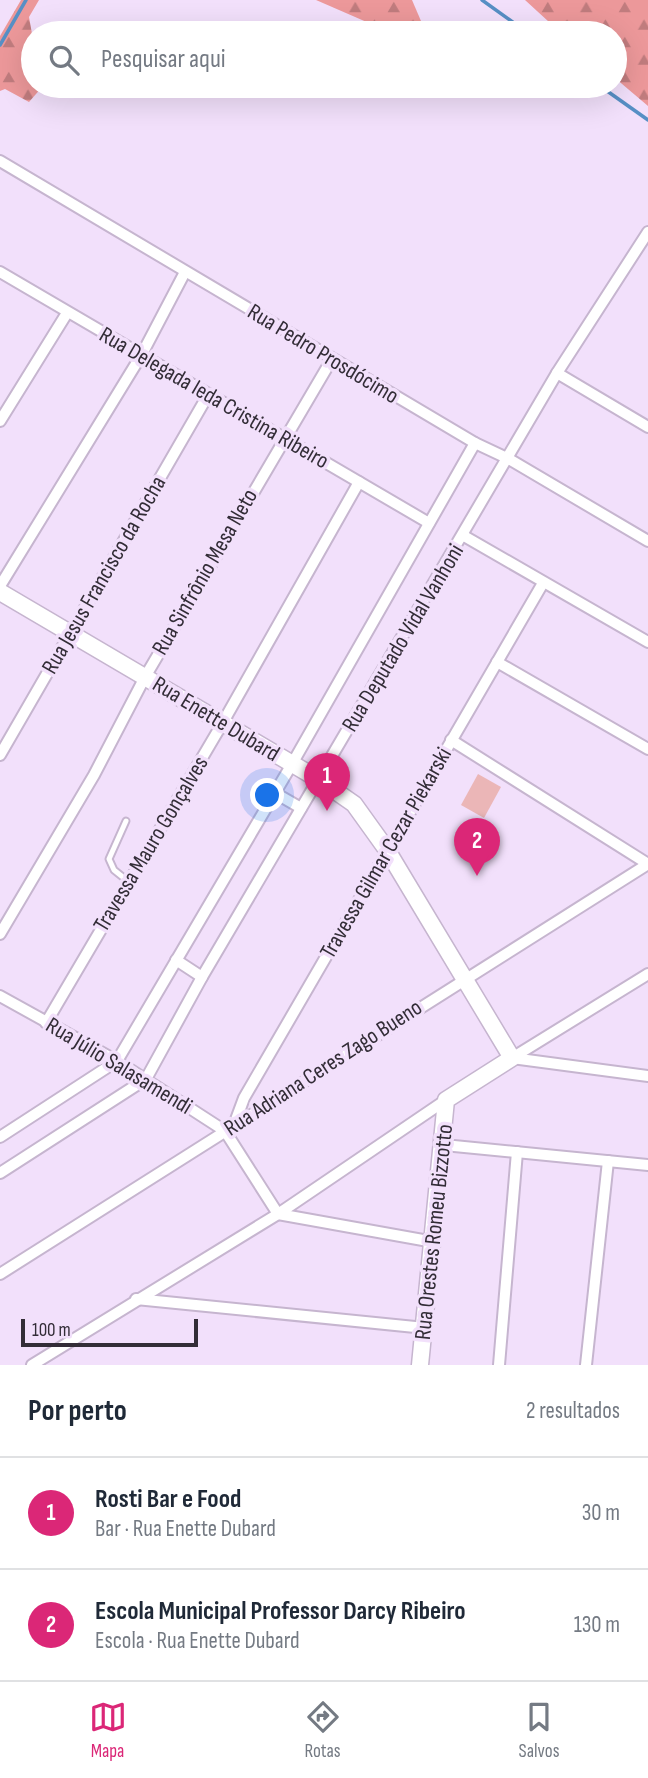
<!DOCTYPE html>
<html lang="pt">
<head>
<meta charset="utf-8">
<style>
  :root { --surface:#fff; --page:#f2f2f3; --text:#1f2937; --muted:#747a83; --line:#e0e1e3; --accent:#db2777 }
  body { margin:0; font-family:"Sofia Sans Condensed",sans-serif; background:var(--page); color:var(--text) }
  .scale { position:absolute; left:21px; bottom:18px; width:177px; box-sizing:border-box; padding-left:7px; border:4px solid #332d37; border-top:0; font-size:19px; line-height:24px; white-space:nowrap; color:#332d37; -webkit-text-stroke:5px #f2e0fb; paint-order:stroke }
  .you { position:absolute; left:268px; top:796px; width:24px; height:24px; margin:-18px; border:5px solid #fff; border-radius:50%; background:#1a73e8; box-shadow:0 0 0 10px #1a73e833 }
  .badge { display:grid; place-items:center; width:46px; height:46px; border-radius:50%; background:var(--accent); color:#fff; font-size:23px; font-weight:700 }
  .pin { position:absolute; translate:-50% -58px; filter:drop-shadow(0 2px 4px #0008) }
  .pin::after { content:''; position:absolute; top:37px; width:24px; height:21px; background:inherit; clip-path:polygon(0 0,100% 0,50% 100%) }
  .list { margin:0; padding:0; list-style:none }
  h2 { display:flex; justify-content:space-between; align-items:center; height:91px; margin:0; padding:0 28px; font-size:30px }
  h2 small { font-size:23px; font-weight:400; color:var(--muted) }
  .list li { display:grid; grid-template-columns:46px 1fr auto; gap:21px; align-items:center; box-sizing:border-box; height:112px; padding:0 28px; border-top:2px solid var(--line) }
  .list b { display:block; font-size:26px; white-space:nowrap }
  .list p { margin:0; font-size:23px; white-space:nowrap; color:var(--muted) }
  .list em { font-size:23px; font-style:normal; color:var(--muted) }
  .icon { flex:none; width:38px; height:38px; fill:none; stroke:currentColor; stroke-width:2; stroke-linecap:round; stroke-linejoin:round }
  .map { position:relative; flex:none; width:648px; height:1365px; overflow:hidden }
  .search { position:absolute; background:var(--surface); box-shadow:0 7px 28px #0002; left:21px; right:21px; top:21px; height:77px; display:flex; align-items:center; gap:18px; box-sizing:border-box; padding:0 24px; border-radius:38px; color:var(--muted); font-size:26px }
  .sheet { height:315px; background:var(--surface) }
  nav { display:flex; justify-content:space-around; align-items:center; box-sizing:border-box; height:98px; border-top:2px solid var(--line); background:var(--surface); font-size:19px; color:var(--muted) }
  nav a { display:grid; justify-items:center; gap:4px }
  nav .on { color:var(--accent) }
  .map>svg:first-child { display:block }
  .forest { fill:url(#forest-firs) }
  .garden { fill:#ebb6b7 }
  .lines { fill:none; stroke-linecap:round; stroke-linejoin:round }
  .stream { stroke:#578fc5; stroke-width:3.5 }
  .lane-casing { stroke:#c6b5cf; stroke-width:9 }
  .street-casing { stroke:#c6b5cf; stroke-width:14 }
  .secondary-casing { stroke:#c6b5cf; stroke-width:19 }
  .lane { stroke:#fff; stroke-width:5 }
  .street { stroke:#fff; stroke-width:10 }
  .secondary { stroke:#fff; stroke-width:16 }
  .labels { text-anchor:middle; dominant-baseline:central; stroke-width:7; stroke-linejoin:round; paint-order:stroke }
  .street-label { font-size:23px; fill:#332d37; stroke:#f2e0fb }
</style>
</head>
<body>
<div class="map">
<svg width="648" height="1365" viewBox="0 0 648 1365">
  <defs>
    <pattern id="forest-firs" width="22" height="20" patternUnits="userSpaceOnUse" patternTransform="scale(1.75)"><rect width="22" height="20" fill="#ec989a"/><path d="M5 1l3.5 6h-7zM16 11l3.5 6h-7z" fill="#c07c7e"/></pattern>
  </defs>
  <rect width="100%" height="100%" fill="#f2e0fb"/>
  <g class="forest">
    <path d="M 21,0 L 39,0 L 29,17 L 33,39 L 33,86 L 43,86 L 29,102 L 5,89 L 0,91 L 0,36 Z"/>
    <path d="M 316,0 L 412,0 L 421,21 L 402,29 L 385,30 Z"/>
    <path d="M 525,0 L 648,0 L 648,106 L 615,78 L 615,33 L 561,33 Z"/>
  </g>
  <path class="garden" d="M 478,774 L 501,787 L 484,818 L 461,805 Z"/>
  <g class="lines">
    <g class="stream">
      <path d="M 482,0 L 528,33"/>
      <path d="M 0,45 L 26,0"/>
      <path d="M 600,86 L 648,120"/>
    </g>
    <defs>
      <path id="lane" d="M 126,821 L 109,859 L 114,870 L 129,882"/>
      <g id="street">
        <path d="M 0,161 L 475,443 L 509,459 L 648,541"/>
        <path d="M 0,272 L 429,523"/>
        <path d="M 557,373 L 648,427"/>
        <path d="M 0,421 L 67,313"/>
        <path d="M 464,536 L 648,642"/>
        <path d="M 0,586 L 142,354 L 185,272"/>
        <path d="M 497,662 L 648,749"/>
        <path d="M 451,740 L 648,864"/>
        <path d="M 0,755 L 208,395"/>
        <path d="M 275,793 L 301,808"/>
        <path d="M 0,934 L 94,775 L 145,677 L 332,359"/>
        <path d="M 176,960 L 202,977"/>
        <path d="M 0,996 L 117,1061 L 225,1131 L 278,1214 L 434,1242"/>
        <path d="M 46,1023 L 222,724 L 359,482"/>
        <path d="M 512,1058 L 648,974"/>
        <path d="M 512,1058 L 648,1076"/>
        <path d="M 234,1125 L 244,1098 L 543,583"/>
        <path d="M 0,1137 L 117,1061 L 292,764 L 475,443"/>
        <path d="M 444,1145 L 648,1165"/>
        <path d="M 0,1173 L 146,1079 L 202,977 L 557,373 L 648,232"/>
        <path d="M 0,1274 L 648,864"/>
        <path d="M 136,1299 L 425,1328"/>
        <path d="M 32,1365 L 278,1214 L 446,1100"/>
        <path d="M 499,1365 L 517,1152"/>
        <path d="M 586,1365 L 608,1161"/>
      </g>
      <path id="secondary" d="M 0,592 L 318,779 L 354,804 L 387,850 L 512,1058 L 446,1100 L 420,1365"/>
    </defs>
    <use href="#lane" class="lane-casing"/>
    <use href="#street" class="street-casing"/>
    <use href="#secondary" class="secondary-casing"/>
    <use href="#lane" class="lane"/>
    <use href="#street" class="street"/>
    <use href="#secondary" class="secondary"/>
  </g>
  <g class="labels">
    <g class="street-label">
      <text transform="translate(323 354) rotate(31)">Rua Pedro Prosdócimo</text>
      <text transform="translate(214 398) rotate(30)">Rua Delegada Ieda Cristina Ribeiro</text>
      <text transform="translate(205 572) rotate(-60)">Rua Sinfrônio Mesa Neto</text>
      <text transform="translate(104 575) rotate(-60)">Rua Jesus Francisco da Rocha</text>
      <text transform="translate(403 638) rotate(-59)">Rua Deputado Vidal Vanhoni</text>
      <text transform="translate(216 719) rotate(31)">Rua Enette Dubard</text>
      <text transform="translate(151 844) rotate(-59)">Travessa Mauro Gonçalves</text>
      <text transform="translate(386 853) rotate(-60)">Travessa Gilmar Cezar Piekarski</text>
      <text transform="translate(119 1066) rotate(31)">Rua Júlio Salasamendi</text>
      <text transform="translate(323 1068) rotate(-33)">Rua Adriana Ceres Zago Bueno</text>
      <text transform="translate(434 1232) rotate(-84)">Rua Orestes Romeu Bizzotto</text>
    </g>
  </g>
</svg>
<div class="scale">100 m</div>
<div class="you"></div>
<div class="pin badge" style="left:327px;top:811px">1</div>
<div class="pin badge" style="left:477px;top:876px">2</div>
<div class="search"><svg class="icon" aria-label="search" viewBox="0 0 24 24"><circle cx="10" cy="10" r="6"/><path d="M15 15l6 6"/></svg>Pesquisar aqui</div>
</div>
<section class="sheet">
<h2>Por perto<small>2 resultados</small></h2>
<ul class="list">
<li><span class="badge">1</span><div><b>Rosti Bar e Food</b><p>Bar · Rua Enette Dubard</p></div><em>30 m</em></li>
<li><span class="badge">2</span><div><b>Escola Municipal Professor Darcy Ribeiro</b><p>Escola · Rua Enette Dubard</p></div><em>130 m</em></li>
</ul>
</section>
<nav>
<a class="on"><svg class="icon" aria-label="map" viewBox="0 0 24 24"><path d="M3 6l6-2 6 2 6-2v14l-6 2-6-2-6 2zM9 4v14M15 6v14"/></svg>Mapa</a>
<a><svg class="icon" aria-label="directions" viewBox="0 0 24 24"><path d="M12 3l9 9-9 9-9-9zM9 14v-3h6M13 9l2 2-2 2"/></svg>Rotas</a>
<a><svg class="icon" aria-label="saved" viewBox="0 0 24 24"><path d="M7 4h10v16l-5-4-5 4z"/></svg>Salvos</a>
</nav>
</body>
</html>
